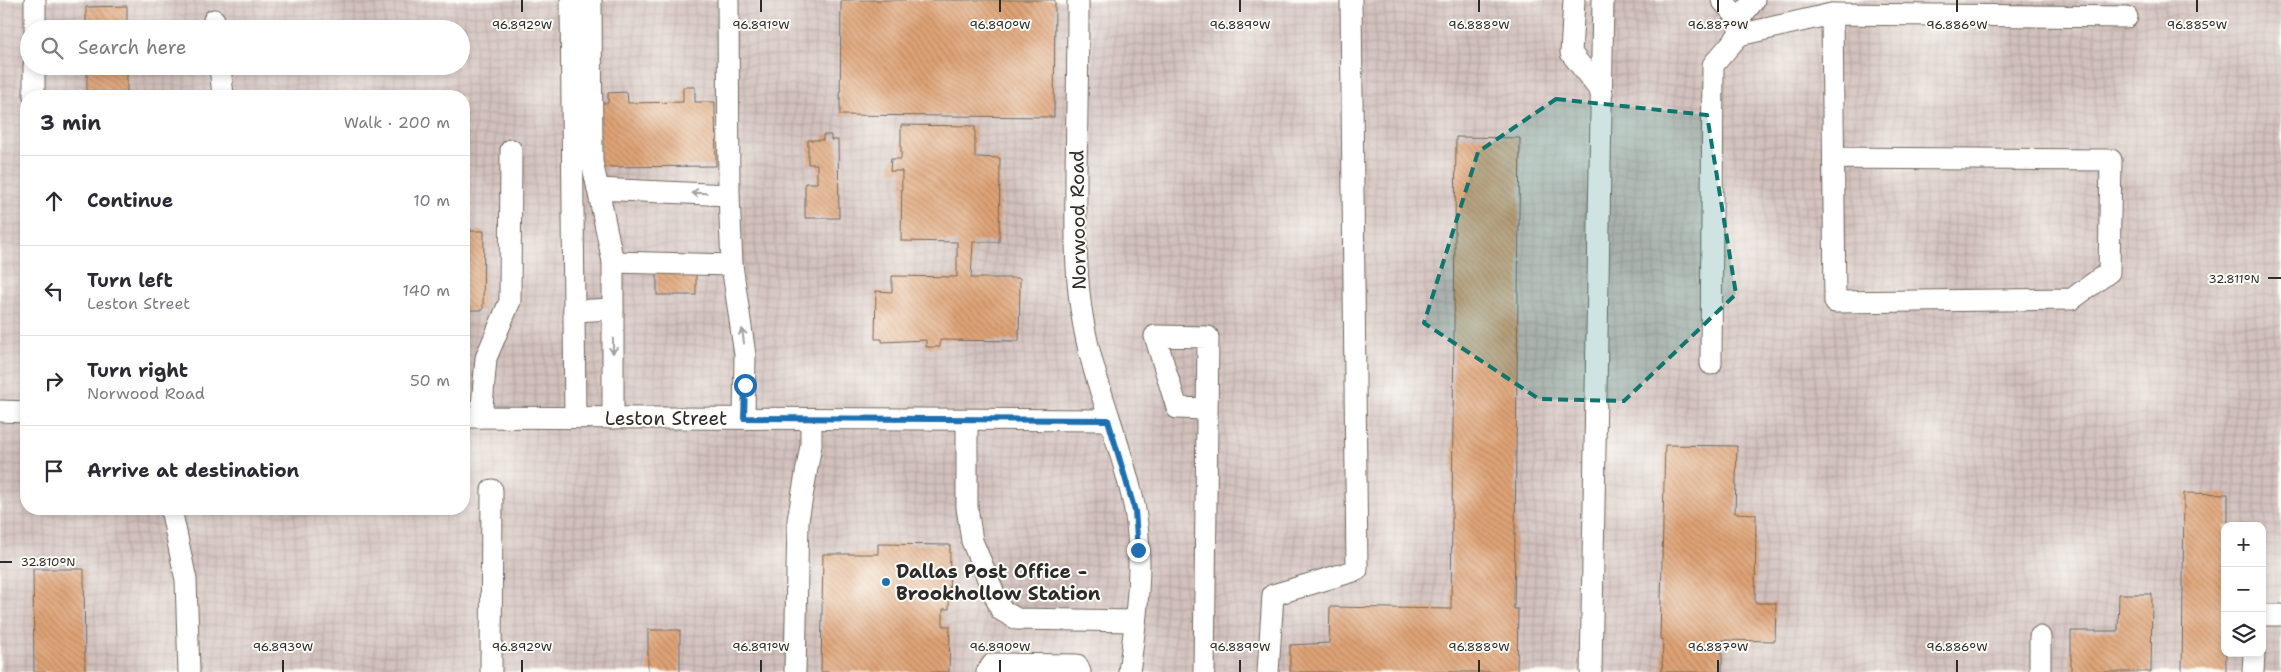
<!DOCTYPE html>
<html lang="en">
<head>
<meta charset="utf-8">
<style>
  :root { --surface:#fff; --page:#f7f7f7; --text:#2b2b33; --muted:#7c7c81; --line:#e1e1e2 }
  body { margin:0; font-family:"Shantell Sans",sans-serif; background:var(--page); color:var(--text) }
  .controls { position:absolute; right:15px; bottom:15px; display:grid; overflow:hidden; border-radius:10px; box-shadow:0 2px 8px #0003 }
  .controls button { width:45px; height:45px; display:grid; place-items:center; padding:0; border:0; border-bottom:1px solid var(--line); background:var(--surface); color:var(--text); font:25px sans-serif }
  .stop { position:absolute; width:15px; height:15px; margin:-11px; border:4px solid #1f6fb2; border-radius:50%; background:#fff }
  .stop.end { background:#1f6fb2; border-color:#fff; box-shadow:0 1px 5px #0008 }
  .list { margin:0; padding:0; list-style:none }
  h2 { display:flex; justify-content:space-between; align-items:center; height:65px; margin:0; padding:0 20px; font-size:21px }
  h2 small { font-size:16px; font-weight:400; color:var(--muted) }
  .list li { display:grid; grid-template-columns:32px 1fr auto; gap:15px; align-items:center; box-sizing:border-box; height:90px; padding:0 20px; border-top:1px solid var(--line) }
  .list b { display:block; font-size:19px; white-space:nowrap }
  .list p { margin:0; font-size:16px; white-space:nowrap; color:var(--muted) }
  .list em { font-size:16px; font-style:normal; color:var(--muted) }
  .icon { flex:none; width:28px; height:28px; fill:none; stroke:currentColor; stroke-width:2; stroke-linecap:round; stroke-linejoin:round }
  .map { position:relative; flex:none; width:2281px; height:672px; overflow:hidden }
  .search { position:absolute; background:var(--surface); box-shadow:0 2px 8px #0003; left:20px; top:20px; width:450px; height:55px; display:flex; align-items:center; gap:12px; box-sizing:border-box; padding:0 18px; border-radius:28px; color:var(--muted); font-size:19px }
  .panel { position:absolute; background:var(--surface); box-shadow:0 2px 8px #0003; left:20px; top:90px; width:450px; height:425px; border-radius:20px }
  .map>svg:first-child { display:block }
  .industrial { fill:url(#industrial-grid); fill-rule:evenodd }
  .building { fill:url(#building-back-hatch) }
  .lines { fill:none; stroke-linecap:round; stroke-linejoin:round }
  .minor-casing { stroke:#71695f; stroke-width:23 }
  .minor { stroke:#fff; stroke-width:21 }
  .oneway { stroke:#a0a0a0 }
  .route { stroke:#1f6fb2; stroke-width:6 }
  .marked { fill:#0f766e; fill-opacity:0.2; stroke:#0f766e; stroke-width:4; stroke-dasharray:10 6; stroke-linejoin:round }
  .ticks { fill:none; stroke:#2b2b2b; stroke-width:2 }
  .poi-dot { fill:#1f6fb2; stroke:#fdfcf7; stroke-width:2 }
  .labels { text-anchor:middle; dominant-baseline:central; stroke-width:4; stroke-linejoin:round; paint-order:stroke }
  .street-label { font-size:19px; fill:#2b2b2b; stroke:#fdfcf7 }
  .poi-label { font-size:19px; font-weight:bold; fill:#2b2b2b; stroke:#fdfcf7; text-anchor:start }
  .ticks-label { font-size:12px; text-anchor:middle; fill:#2b2b2b; stroke:#fdfcf7; stroke-width:4; stroke-linejoin:round; paint-order:stroke }
</style>
</head>
<body>
<div class="map">
<svg width="2281" height="672" viewBox="0 0 2281 672">
  <defs>
    <pattern id="industrial-grid" width="8" height="8" patternUnits="userSpaceOnUse" patternTransform="scale(1.25)"><rect width="8" height="8" fill="#d1c0bc"/><path d="M0 4h8M4 0v8" fill="none" stroke="#b4a5a2"/></pattern>
    <pattern id="building-back-hatch" width="6" height="6" patternUnits="userSpaceOnUse" patternTransform="scale(1.25)"><rect width="6" height="6" fill="#dfa376"/><path d="M-1 5l2 2M0 0l6 6M5-1l2 2" fill="none" stroke="#b58561"/></pattern>
  </defs>
  <rect width="100%" height="100%" fill="#fdfcf7"/>
  <filter id="ink" filterUnits="userSpaceOnUse"><feTurbulence type="fractalNoise" baseFrequency=".02" numOctaves="2"/><feDisplacementMap in="SourceGraphic" scale="10" xChannelSelector="R" yChannelSelector="G"/><feConvolveMatrix kernelMatrix="1 2 1 2 8 2 1 2 1" color-interpolation-filters="sRGB"/></filter>
  <filter id="wash" filterUnits="userSpaceOnUse"><feTurbulence type="fractalNoise" baseFrequency=".0096" numOctaves="4" result="noise"/><feDisplacementMap in="SourceGraphic" scale="20" xChannelSelector="R" yChannelSelector="G"/><feGaussianBlur stdDeviation="1.12" result="paint"/><feColorMatrix in="noise" values="0 0 0 0 0 0 0 0 0 0 0 0 0 0 0 0 0 1.4 0 .05"/><feComposite in="paint" operator="in"/></filter>
  <g filter="url(#wash)">
    <rect width="100%" height="100%" fill="#f4ddbf"/>
    <path class="industrial" d="M 0,0 L 2281,0 L 2281,672 L 0,672 ZM 29,29 L 461,29 L 461,66 L 29,66 ZM 26,96 L 464,96 L 464,509 L 26,509 ZM 2225,526 L 2262,526 L 2262,653 L 2225,653 Z"/>
    <g id="blocks">
      <g class="building">
        <path d="M 841,0 L 1055,0 L 1054,117 L 840,115 Z"/>
        <path d="M 127,6 L 127,29 L 86,29 L 86,7 Z"/>
        <rect x="87" y="66" width="40" height="30"/>
        <path d="M 683,87 L 695,87 L 695,102 L 715,102 L 716,166 L 599,167 L 598,103 L 608,103 L 608,93 L 627,92 L 628,103 L 683,102 Z"/>
        <path d="M 901,125 L 975,126 L 975,157 L 1000,158 L 999,242 L 973,242 L 971,278 L 1020,278 L 1019,341 L 940,340 L 940,347 L 926,347 L 926,340 L 882,342 L 882,339 L 875,339 L 876,291 L 892,292 L 892,276 L 957,277 L 957,242 L 901,241 L 902,171 L 890,171 L 891,159 L 901,159 Z"/>
        <path d="M 823,135 L 831,135 L 831,140 L 838,140 L 839,218 L 805,218 L 805,183 L 817,183 L 817,164 L 808,164 L 808,140 L 823,140 Z"/>
        <path d="M 1456,137 L 1520,138 L 1514,609 L 1518,609 L 1517,672 L 1290,672 L 1290,645 L 1329,643 L 1330,607 L 1451,609 Z"/>
        <path d="M 464,231 L 484,231 L 483,310 L 464,310 Z"/>
        <rect x="657" y="271" width="39" height="24"/>
        <path d="M 1665,445 L 1737,446 L 1735,513 L 1756,514 L 1755,603 L 1776,603 L 1775,641 L 1722,640 L 1722,672 L 1662,672 L 1663,639 L 1660,639 Z"/>
        <path d="M 2184,493 L 2228,494 L 2228,526 L 2225,526 L 2226,672 L 2182,672 Z"/>
        <path d="M 878,544 L 950,545 L 949,609 L 943,609 L 943,626 L 950,626 L 949,672 L 821,672 L 823,554 L 878,554 Z"/>
        <path d="M 33,569 L 84,569 L 85,672 L 34,672 Z"/>
        <path d="M 2119,594 L 2152,594 L 2151,672 L 2071,672 L 2071,631 L 2118,631 Z"/>
        <rect x="648" y="630" width="32" height="42"/>
      </g>
    </g>
  </g>
  <g filter="url(#ink)">
    <use href="#blocks" fill-opacity="0" stroke="#71695f" stroke-width="1"/>
    <g class="lines">
      <defs>
        <g id="minor">
          <path d="M 571,0 L 575,417"/>
          <path d="M 591,0 L 592,162 L 598,189"/>
          <path d="M 728,0 L 729,195"/>
          <path d="M 1078,0 C 1078,57 1077,113 1076,170 C 1076,221 1074,271 1083,321 C 1094,386 1123,446 1135,510 C 1144,563 1136,620 1129,672"/>
          <path d="M 1574,0 L 1571,53 L 1602,93"/>
          <path d="M 1722,0 L 1739,19"/>
          <path d="M 1832,14 L 1835,302 L 2072,299 L 2109,272 L 2111,160 L 1834,158"/>
          <path d="M 214,20 L 215,29"/>
          <path d="M 35,29 L 35,0"/>
          <path d="M 1739,35 L 1832,14 L 2127,17"/>
          <path d="M 220,66 L 223,96"/>
          <path d="M 34,96 L 34,66"/>
          <path d="M 613,262 L 732,265"/>
          <path d="M 574,311 L 613,309"/>
          <path d="M 1711,364 L 1713,65 L 1739,35 L 1739,19 L 1754,0"/>
          <path d="M 0,411 L 26,412"/>
          <path d="M 464,417 L 1108,420"/>
          <path d="M 481,417 L 486,358 L 510,301 L 511,150"/>
          <path d="M 613,418 L 613,262 L 598,189 L 729,195 L 732,265 L 745,355 L 744,418"/>
          <path d="M 967,420 L 967,507 L 972,541 L 1001,610 L 1017,619 L 1135,621"/>
          <path d="M 171,509 L 186,580 L 189,672"/>
          <path d="M 2262,615 L 2281,615"/>
          <path d="M 2040,637 L 2040,672"/>
          <path d="M 491,672 L 492,490"/>
          <path d="M 795,672 L 798,520 L 811,445 L 811,419"/>
          <path d="M 987,672 L 993,664 L 1077,665 L 1080,672"/>
          <path d="M 1204,672 L 1208,337 L 1155,336 L 1177,408 L 1207,409"/>
          <path d="M 1268,672 L 1273,595 L 1357,570 L 1351,0"/>
          <path d="M 1591,672 L 1603,0"/>
          <path d="M 2253,672 L 2254,653"/>
        </g>
      </defs>
      <use href="#minor" class="minor-casing"/>
      <use href="#minor" class="minor"/>
    </g>
    <defs><path id="oneway-shaft" d="M-6 0H5M1.5-3L5.5 0L1.5 3" fill="none" stroke-width="1.6" stroke-linecap="round" stroke-linejoin="round" transform="scale(1.25)"/></defs>
    <g class="oneway">
      <use href="#oneway-shaft" transform="translate(699 193) rotate(-178)"/>
      <use href="#oneway-shaft" transform="translate(743 336) rotate(-98)"/>
      <use href="#oneway-shaft" transform="translate(613 346) rotate(90)"/>
    </g>
  </g>
  <g class="lines" filter="url(#ink)">
    <path class="route" d="M 745,385 L 744,418 L 1108,420 L 1135,511 L 1138,550"/>
  </g>
  <path class="marked" d="M 1556,99 L 1707,115 L 1736,294 L 1624,401 L 1539,399 L 1424,323 L 1478,152 Z"/>
  <path class="ticks" d="M 522,0 L 522,12M 761,0 L 761,12M 1000,0 L 1000,12M 1240,0 L 1240,12M 1479,0 L 1479,12M 1718,0 L 1718,12M 1957,0 L 1957,12M 2197,0 L 2197,12M 2268,278 L 2281,278M 0,562 L 12,562M 283,660 L 283,672M 522,660 L 522,672M 761,660 L 761,672M 1000,660 L 1000,672M 1240,660 L 1240,672M 1479,660 L 1479,672M 1718,660 L 1718,672M 1957,660 L 1957,672"/>
  <circle class="poi-dot" cx="886" cy="582" r="5"/>
  <g class="labels">
    <g class="street-label">
      <text transform="translate(1078 220) rotate(-91)">Norwood Road</text>
      <text x="666" y="418">Leston Street</text>
    </g>
    <g class="poi-label">
      <text x="896" y="571">Dallas Post Office -<tspan x="896" dy="22">Brookhollow Station</tspan></text>
    </g>
  </g>
  <g class="ticks-label">
    <text x="522" y="29">96.892°W</text>
    <text x="761" y="29">96.891°W</text>
    <text x="1000" y="29">96.890°W</text>
    <text x="1240" y="29">96.889°W</text>
    <text x="1479" y="29">96.888°W</text>
    <text x="1718" y="29">96.887°W</text>
    <text x="1957" y="29">96.886°W</text>
    <text x="2197" y="29">96.885°W</text>
    <text x="2234" y="283">32.811°N</text>
    <text x="48" y="566">32.810°N</text>
    <text x="283" y="651">96.893°W</text>
    <text x="522" y="651">96.892°W</text>
    <text x="761" y="651">96.891°W</text>
    <text x="1000" y="651">96.890°W</text>
    <text x="1240" y="651">96.889°W</text>
    <text x="1479" y="651">96.888°W</text>
    <text x="1718" y="651">96.887°W</text>
    <text x="1957" y="651">96.886°W</text>
  </g>
</svg>
<div class="controls">
<button>+</button>
<button>−</button>
<button><svg class="icon" aria-label="layers" viewBox="0 0 24 24"><path d="M12 4l9 5-9 5-9-5zM3 14l9 5 9-5"/></svg></button>
</div>
<div class="stop" style="left:745px;top:385px"></div>
<div class="stop end" style="left:1138px;top:550px"></div>
<div class="search"><svg class="icon" aria-label="search" viewBox="0 0 24 24"><circle cx="10" cy="10" r="6"/><path d="M15 15l6 6"/></svg>Search here</div>
<section class="panel">
<h2>3 min<small>Walk · 200 m</small></h2>
<ul class="list">
<li><svg class="icon" aria-label="ahead" viewBox="0 0 24 24"><path d="M12 20V5M6 11l6-6 6 6"/></svg><div><b>Continue</b></div><em>10 m</em></li>
<li><svg class="icon" aria-label="left" viewBox="0 0 24 24"><path d="M17 20v-9H6M10 6l-5 5 5 5"/></svg><div><b>Turn left</b><p>Leston Street</p></div><em>140 m</em></li>
<li><svg class="icon" aria-label="right" viewBox="0 0 24 24"><path d="M7 20v-9h11M14 6l5 5-5 5"/></svg><div><b>Turn right</b><p>Norwood Road</p></div><em>50 m</em></li>
<li><svg class="icon" aria-label="arrive" viewBox="0 0 24 24"><path d="M6 21V4h12l-3 4 3 4H6"/></svg><div><b>Arrive at destination</b></div></li>
</ul>
</section>
</div>
</body>
</html>
